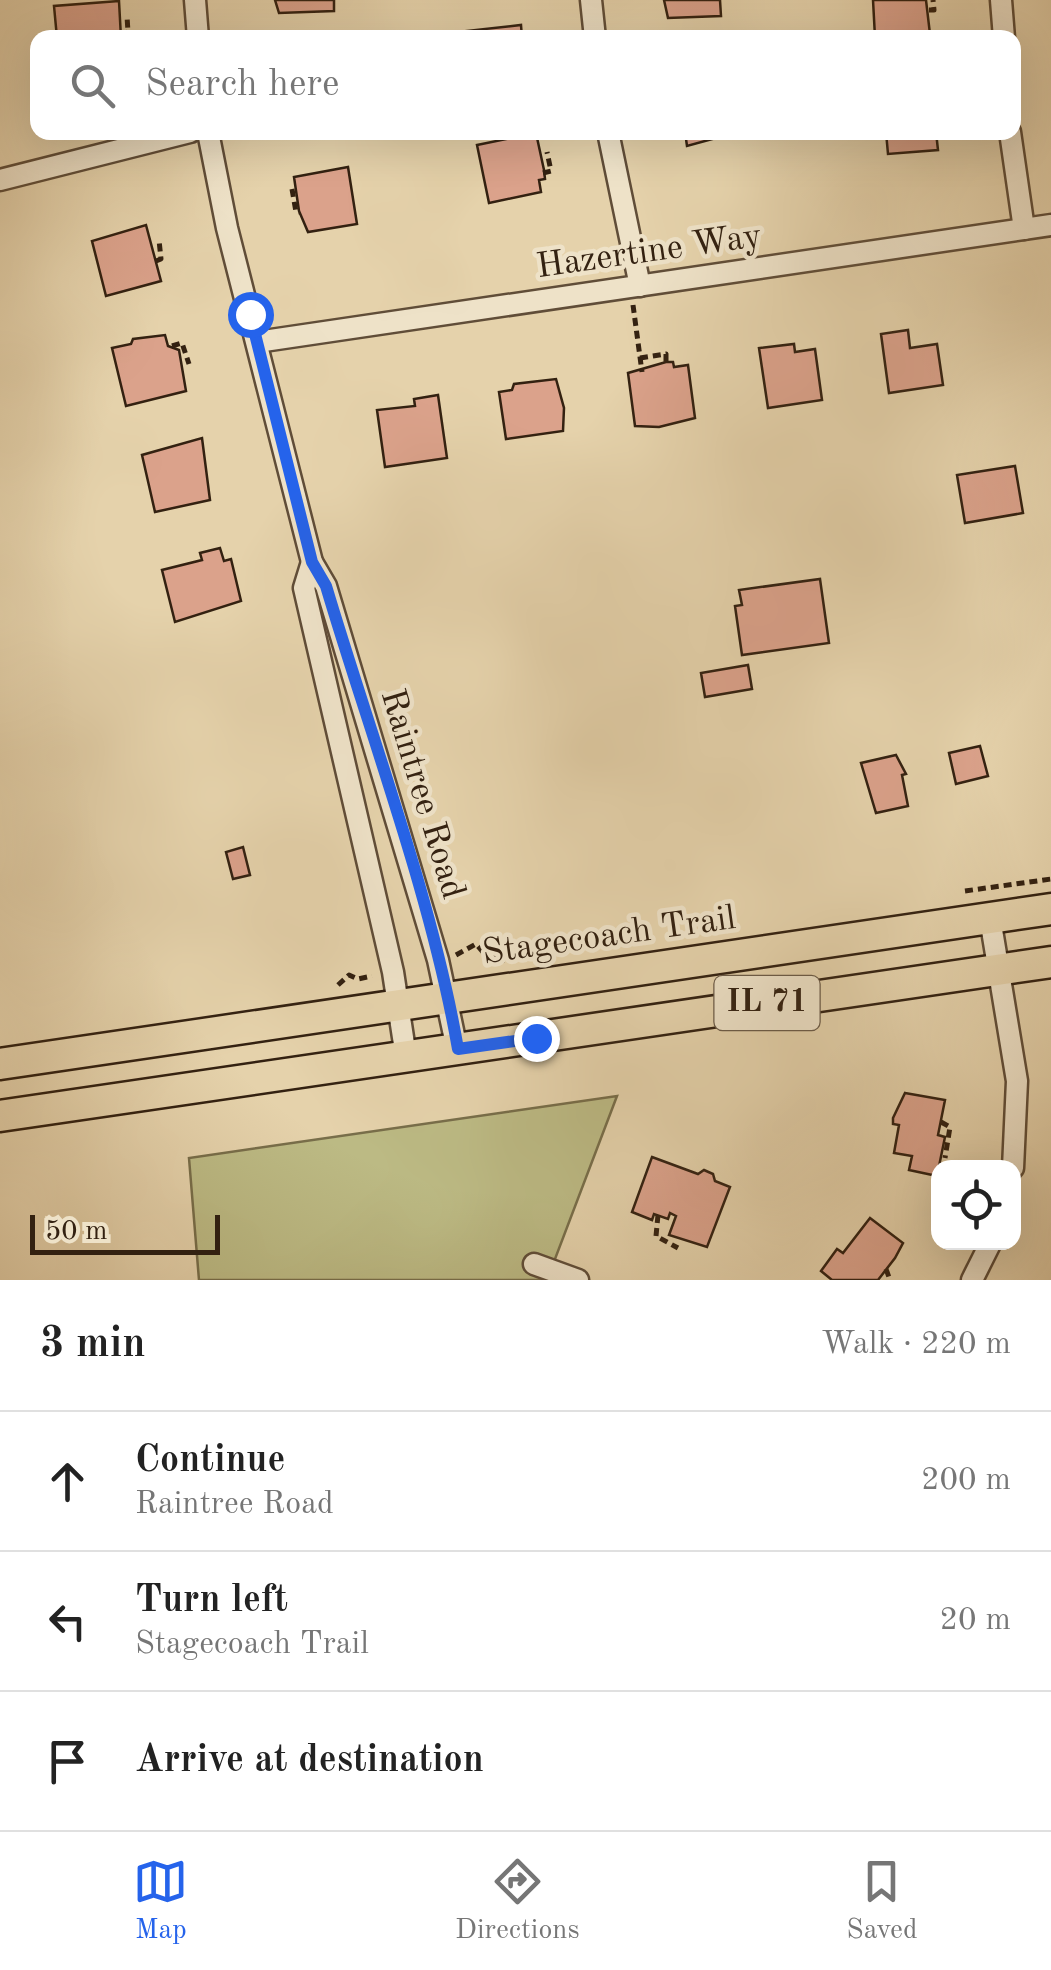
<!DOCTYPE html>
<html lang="en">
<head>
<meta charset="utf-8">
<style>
  :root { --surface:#fff; --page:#f6f6f6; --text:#222; --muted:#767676; --line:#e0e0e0; --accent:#2563eb }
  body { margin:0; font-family:"Old Standard TT",serif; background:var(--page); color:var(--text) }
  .controls { position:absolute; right:30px; bottom:30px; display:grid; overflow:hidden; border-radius:20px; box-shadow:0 10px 40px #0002 }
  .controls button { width:90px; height:90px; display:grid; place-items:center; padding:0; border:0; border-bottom:2px solid var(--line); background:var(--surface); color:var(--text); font:50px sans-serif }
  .scale { position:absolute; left:30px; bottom:25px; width:190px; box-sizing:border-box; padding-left:10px; border:5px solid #332111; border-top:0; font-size:28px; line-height:35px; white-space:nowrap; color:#332111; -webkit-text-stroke:8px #eee2c8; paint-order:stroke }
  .stop { position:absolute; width:30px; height:30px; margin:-22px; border:8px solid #2563eb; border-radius:50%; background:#fff }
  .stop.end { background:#2563eb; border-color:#fff; box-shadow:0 2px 10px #0008 }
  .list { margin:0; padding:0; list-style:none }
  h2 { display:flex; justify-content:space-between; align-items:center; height:130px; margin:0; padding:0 40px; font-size:42px }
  h2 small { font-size:32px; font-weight:400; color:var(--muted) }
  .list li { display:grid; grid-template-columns:65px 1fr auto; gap:30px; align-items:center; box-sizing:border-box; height:140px; padding:0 40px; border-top:2px solid var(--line) }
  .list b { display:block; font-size:38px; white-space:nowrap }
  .list p { margin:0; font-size:32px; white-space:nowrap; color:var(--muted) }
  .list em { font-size:32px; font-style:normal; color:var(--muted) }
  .icon { flex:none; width:55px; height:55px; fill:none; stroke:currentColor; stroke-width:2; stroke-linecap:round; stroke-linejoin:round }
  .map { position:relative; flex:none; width:1051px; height:1280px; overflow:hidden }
  .search { position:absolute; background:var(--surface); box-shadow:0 10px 40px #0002; left:30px; right:30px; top:30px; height:110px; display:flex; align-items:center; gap:25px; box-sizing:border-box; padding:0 35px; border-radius:20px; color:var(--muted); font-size:38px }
  .sheet { height:550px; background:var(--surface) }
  nav { display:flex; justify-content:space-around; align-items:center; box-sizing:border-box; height:140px; border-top:2px solid var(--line); background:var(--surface); font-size:28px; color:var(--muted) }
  nav a { display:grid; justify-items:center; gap:5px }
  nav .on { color:var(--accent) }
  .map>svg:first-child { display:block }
  .green { fill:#bcba84; stroke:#786e4a; stroke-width:2.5 }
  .building { fill:#dba28b; stroke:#332111; stroke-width:2.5 }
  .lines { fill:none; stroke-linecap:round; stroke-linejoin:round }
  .minor-casing { stroke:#604d38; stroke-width:25 }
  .primary-casing { stroke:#332111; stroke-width:35 }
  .path { stroke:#332111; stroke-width:5; stroke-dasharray:8 5; stroke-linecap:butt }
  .minor { stroke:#eee2c8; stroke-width:20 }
  .primary { stroke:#e5d2ab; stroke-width:30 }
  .route { stroke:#2563eb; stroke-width:12 }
  .labels { text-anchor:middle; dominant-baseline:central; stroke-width:9; stroke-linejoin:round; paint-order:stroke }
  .shield { fill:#eee2c8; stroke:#6b5b48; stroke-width:2.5 }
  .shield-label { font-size:32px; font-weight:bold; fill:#332111 }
  .street-label { font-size:35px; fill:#332111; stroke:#eee2c8 }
</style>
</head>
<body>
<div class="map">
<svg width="1051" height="1280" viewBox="0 0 1051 1280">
  <rect width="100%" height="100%" fill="#e5d2ab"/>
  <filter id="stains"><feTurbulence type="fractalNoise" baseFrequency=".002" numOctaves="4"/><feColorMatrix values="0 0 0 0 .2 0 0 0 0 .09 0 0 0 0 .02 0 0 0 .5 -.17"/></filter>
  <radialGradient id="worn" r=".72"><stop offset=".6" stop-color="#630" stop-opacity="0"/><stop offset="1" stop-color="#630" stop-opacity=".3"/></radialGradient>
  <path class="green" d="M 617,1096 L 547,1280 L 199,1280 L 189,1158 Z"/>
  <g class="building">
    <path d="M 275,0 L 334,0 L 334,11 L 279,13 Z"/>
    <path d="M 664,0 L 720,0 L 721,16 L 668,18 Z"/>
    <path d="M 873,0 L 926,0 L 930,34 L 875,37 Z"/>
    <path d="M 119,1 L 121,38 L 57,38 L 54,6 Z"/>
    <path d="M 521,25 L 522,38 L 466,38 L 466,31 Z"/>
    <path d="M 685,132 L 738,132 L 687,146 Z"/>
    <path d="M 886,132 L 936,132 L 938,150 L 888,154 Z"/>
    <path d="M 536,133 L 544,170 L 545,179 L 539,180 L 541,192 L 489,203 L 477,145 Z"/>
    <path d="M 348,167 L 357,224 L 308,232 L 299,211 L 294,177 Z"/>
    <path d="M 146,225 L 161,281 L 106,296 L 92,241 Z"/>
    <path d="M 908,330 L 910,348 L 937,344 L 943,385 L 889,393 L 881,334 Z"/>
    <path d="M 165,335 L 168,346 L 179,350 L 186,391 L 126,406 L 112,348 L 131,344 L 133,339 Z"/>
    <path d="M 794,344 L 795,352 L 815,349 L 822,400 L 768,408 L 759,348 Z"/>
    <path d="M 666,362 L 673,362 L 674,367 L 688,365 L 695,418 L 659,427 L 635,426 L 628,373 Z"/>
    <path d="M 556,379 L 564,408 L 563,431 L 506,439 L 499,392 L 512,390 L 514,384 Z"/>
    <path d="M 438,395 L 447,458 L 385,467 L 377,410 L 415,406 L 414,399 Z"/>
    <path d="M 202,438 L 210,500 L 155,512 L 142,455 Z"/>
    <path d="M 1015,466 L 1023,513 L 965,523 L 957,475 Z"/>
    <path d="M 220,548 L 224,561 L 231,559 L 241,601 L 175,622 L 162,570 L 202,560 L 200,553 Z"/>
    <path d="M 820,579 L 829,643 L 742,655 L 735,606 L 742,605 L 739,590 Z"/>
    <path d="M 748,665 L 752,689 L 705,697 L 701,673 Z"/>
    <path d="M 980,746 L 988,776 L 956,784 L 949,753 Z"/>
    <path d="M 896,755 L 906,774 L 902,775 L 908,806 L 876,813 L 861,763 Z"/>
    <path d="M 243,847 L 250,875 L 233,879 L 226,852 Z"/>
    <path d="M 905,1093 L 945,1100 L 938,1135 L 945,1137 L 937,1176 L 909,1170 L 912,1156 L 894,1153 L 899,1125 L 893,1124 L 893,1118 Z"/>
    <path d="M 652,1157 L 698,1174 L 704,1170 L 713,1174 L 715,1181 L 730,1187 L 707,1247 L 669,1235 L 676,1216 L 670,1213 L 668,1219 L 654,1214 L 652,1220 L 632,1212 Z"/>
    <path d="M 870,1218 L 903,1243 L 895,1258 L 878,1280 L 832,1280 L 821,1271 L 837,1249 L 843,1253 Z"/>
  </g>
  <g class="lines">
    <defs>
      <g id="minor">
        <path d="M 195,0 L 198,38"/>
        <path d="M 591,0 L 595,38"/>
        <path d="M 1001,0 L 1004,38"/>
        <path d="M 208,132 L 227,228 L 312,562 L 326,586 L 438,960 L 457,1049"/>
        <path d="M 608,132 L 640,286"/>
        <path d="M 1010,132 L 1024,229"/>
        <path d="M 0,180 L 190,132"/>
        <path d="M 257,342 L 1051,225"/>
        <path d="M 312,562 L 304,588 L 393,972 L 406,1057"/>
        <path d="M 990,918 L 1017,1081 L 1013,1168"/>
        <path d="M 534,1264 L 578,1280"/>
        <path d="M 972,1280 L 991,1242"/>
      </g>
      <g id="primary">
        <path d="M 0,1064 L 1051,909"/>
        <path d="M 0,1116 L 1051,962"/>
      </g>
    </defs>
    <use href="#minor" class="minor-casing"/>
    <use href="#primary" class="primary-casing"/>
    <g class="path">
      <path d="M 929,10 L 934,10 L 933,0"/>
      <path d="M 120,35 L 128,32 L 127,16"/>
      <path d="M 543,173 L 551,171 L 547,152"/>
      <path d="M 292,189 L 296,212 L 300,212"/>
      <path d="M 156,261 L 161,259 L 159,240"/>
      <path d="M 633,305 L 642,372"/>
      <path d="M 172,346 L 182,343 L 189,364"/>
      <path d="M 640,358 L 666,354 L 666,362"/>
      <path d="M 965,891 L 1051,879"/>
      <path d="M 456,955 L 476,944 L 483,952 L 505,961"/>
      <path d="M 338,985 L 349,975 L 358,979 L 372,976"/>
      <path d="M 941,1122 L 950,1127 L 945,1158"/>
      <path d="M 658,1215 L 656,1236 L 678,1248"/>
      <path d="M 886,1269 L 890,1280"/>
    </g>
    <use href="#minor" class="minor"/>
    <use href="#primary" class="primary"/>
  </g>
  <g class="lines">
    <path class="route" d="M 250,314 L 312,562 L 326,586 C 370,734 432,898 458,1049 L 536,1038"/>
  </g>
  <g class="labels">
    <rect class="shield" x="714.5" y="976" width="105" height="54" rx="8"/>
    <g class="shield-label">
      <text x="767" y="1003">IL 71</text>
    </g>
    <g class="street-label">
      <text transform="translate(649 252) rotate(-8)">Hazertine Way</text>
      <text transform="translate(422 794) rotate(73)">Raintree Road</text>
      <text transform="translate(609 936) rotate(-8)">Stagecoach Trail</text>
    </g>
  </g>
  <rect width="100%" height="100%" filter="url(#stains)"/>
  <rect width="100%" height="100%" fill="url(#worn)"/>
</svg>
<div class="controls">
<button><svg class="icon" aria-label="locate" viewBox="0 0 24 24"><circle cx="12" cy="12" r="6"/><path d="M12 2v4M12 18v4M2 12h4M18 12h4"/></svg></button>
</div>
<div class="scale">50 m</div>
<div class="stop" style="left:250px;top:314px"></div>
<div class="stop end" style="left:536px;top:1038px"></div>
<div class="search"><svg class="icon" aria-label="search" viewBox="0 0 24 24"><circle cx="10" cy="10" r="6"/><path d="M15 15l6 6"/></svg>Search here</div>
</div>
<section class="sheet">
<h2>3 min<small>Walk · 220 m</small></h2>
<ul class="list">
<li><svg class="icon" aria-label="ahead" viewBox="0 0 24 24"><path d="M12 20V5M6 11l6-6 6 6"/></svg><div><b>Continue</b><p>Raintree Road</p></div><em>200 m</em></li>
<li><svg class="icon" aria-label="left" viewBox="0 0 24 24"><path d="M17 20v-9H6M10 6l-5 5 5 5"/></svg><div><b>Turn left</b><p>Stagecoach Trail</p></div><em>20 m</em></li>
<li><svg class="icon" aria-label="arrive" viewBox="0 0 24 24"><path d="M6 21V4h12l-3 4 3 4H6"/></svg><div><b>Arrive at destination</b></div></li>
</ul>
</section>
<nav>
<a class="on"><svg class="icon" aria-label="map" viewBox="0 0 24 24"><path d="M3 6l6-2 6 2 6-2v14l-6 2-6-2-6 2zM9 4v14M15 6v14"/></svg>Map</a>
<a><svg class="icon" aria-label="directions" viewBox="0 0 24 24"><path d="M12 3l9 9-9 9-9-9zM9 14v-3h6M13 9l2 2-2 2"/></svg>Directions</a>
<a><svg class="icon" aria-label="saved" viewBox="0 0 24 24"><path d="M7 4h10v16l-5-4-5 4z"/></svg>Saved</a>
</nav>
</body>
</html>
